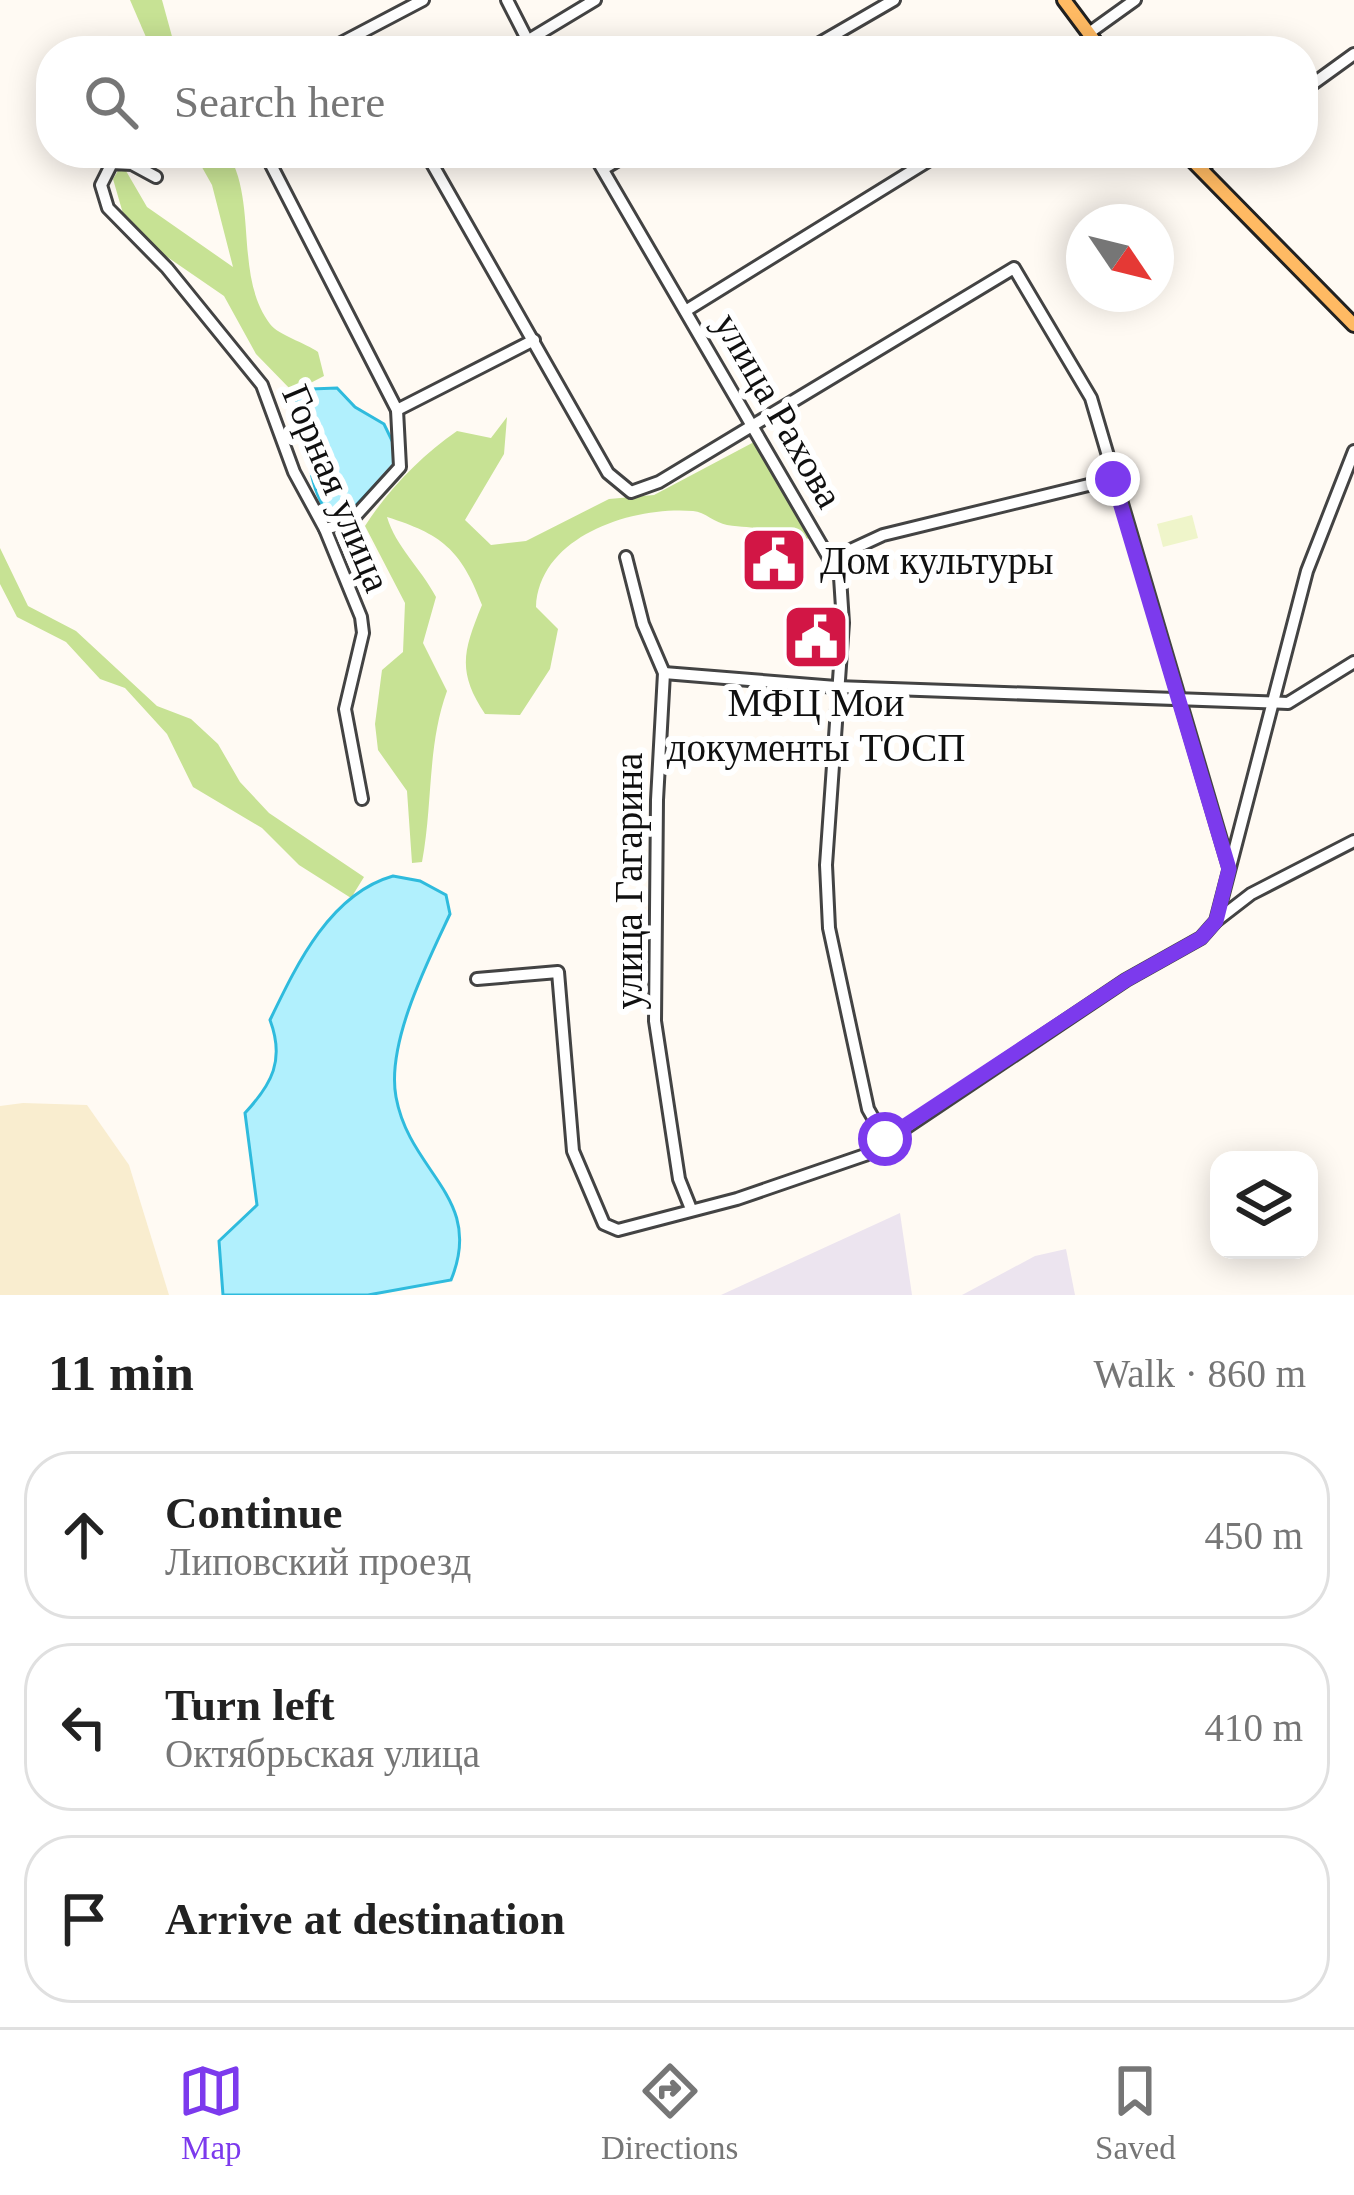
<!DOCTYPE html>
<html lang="en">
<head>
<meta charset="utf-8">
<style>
  :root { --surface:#fff; --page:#f6f6f6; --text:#222; --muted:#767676; --line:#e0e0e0; --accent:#7c3aed }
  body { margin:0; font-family:Georgia,serif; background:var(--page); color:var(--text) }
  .controls { position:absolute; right:36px; bottom:36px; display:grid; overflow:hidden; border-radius:24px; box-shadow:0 6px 30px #0003 }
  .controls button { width:108px; height:108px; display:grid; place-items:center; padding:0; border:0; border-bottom:3px solid var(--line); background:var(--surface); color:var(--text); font:60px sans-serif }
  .compass { position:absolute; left:1066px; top:204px; width:108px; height:108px; border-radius:50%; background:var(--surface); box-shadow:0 6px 30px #0003; rotate:125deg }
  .stop { position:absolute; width:36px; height:36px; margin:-27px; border:9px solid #7c3aed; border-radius:50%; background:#fff }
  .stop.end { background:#7c3aed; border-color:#fff; box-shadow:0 3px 12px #0008 }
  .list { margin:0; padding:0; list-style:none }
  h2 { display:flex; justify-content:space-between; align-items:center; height:156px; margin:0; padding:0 48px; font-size:51px }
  h2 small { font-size:39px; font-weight:400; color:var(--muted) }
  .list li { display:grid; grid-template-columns:78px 1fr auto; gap:36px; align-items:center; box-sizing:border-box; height:168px; margin:0 24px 24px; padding:0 24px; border:3px solid var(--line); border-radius:48px }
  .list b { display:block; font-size:45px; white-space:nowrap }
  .list p { margin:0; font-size:39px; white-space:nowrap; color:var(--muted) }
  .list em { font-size:39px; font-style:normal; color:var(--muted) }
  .icon { flex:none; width:66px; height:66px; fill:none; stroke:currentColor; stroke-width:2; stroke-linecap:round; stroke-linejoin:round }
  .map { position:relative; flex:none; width:1354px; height:1295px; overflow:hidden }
  .search { position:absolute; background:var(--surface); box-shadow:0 6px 30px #0003; left:36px; right:36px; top:36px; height:132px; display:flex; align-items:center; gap:30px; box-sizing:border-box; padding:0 42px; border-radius:48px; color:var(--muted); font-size:45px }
  .sheet { height:732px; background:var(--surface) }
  nav { display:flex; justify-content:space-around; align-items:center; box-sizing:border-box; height:168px; border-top:3px solid var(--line); background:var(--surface); font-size:33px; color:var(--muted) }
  nav a { display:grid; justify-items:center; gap:6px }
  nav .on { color:var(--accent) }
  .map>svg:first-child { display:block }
  .industrial { fill:#ece4ef }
  .farmland { fill:#f9edcf }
  .forest { fill:#c7e294 }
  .pitch { fill:#eff5ca }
  .water { fill:#b1f0fd; stroke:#2fbbdd; stroke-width:3 }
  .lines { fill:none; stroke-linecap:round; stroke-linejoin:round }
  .minor-casing { stroke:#434343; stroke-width:16 }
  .major-casing { stroke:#212121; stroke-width:18 }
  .minor { stroke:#fff; stroke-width:10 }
  .major { stroke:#ffba63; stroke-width:12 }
  .route { stroke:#7c3aed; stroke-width:15 }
  .labels { text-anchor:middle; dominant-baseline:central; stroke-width:12; stroke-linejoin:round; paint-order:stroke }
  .street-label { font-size:39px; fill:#101010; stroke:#fff }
  .poi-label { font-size:39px; fill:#101010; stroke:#fff; text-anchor:start }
</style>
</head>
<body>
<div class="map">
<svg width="1354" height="1295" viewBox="0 0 1354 1295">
  <rect width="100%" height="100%" fill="#fffaf3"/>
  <g class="industrial">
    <path d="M 900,1213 L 912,1295 L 721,1295 Z"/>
    <path d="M 1066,1249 L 1075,1295 L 962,1295 L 1035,1256 Z"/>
  </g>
  <path class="farmland" d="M 23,1103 L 87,1105 L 129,1165 L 169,1295 L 0,1295 L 0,1106 Z"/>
  <g class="forest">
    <path d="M 130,0 L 162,0 L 176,51 L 152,51 Z"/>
    <path d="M 194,153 L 228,153 C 258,204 234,276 270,324 C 278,335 306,343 318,352 L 324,376 L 293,392 L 256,354 L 224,296 L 160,252 L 124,217 L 113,179 L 122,164 L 147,207 L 233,267 L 212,185 Z"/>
    <path d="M 507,417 L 504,454 L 465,520 L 491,545 L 526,541 L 609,499 L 654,495 L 754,442 L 809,539 C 777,528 759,529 727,525 C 715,523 705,512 693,511 C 632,506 539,536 536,607 L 558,629 L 550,669 L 520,715 L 485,714 C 457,672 463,651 482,605 C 461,549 441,534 387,517 C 396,547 420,567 436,597 L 423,643 L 447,691 C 427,746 433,804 422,862 L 412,863 L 407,791 L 378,750 L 375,724 L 382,670 L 403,652 L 405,603 L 365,526 C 387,491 422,455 457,431 L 491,438 Z"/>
    <path d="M 0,548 L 28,606 L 76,631 L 157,706 L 191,719 L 218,744 L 240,782 L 269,813 L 364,877 L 351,898 L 299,865 L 262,828 L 193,787 L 167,734 L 125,688 L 100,679 L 66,642 L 17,617 L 0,584 Z"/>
  </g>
  <path class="pitch" d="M 1192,515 L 1198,538 L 1163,547 L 1157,524 Z"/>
  <g class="water">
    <path d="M 337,388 L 355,407 L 384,424 L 397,451 L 395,464 L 342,520 L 329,516 C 301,474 314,444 296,400 L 311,389 Z"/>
    <path d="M 393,876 L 420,881 L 446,895 L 450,914 C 428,961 386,1043 396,1097 C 410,1174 485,1197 451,1280 L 368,1295 L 223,1295 L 219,1241 L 257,1205 L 245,1113 C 272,1084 285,1060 270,1020 C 297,964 330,894 393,876 Z"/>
  </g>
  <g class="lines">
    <defs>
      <g id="minor">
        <path d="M 507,0 L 533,51"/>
        <path d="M 1089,33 L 1135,0"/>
        <path d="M 527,41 L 595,0"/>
        <path d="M 326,51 L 423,0"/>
        <path d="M 806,51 L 894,0"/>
        <path d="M 1303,91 L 1354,54"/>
        <path d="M 265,153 L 397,410 L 534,340"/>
        <path d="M 426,153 L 608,473 L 631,492 L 659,482 L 1014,268 L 1091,398 L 1229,867"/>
        <path d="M 593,153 L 840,577 L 843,623 L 826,865 L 829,928 L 868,1109 L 885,1139"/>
        <path d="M 603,169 L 630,153"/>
        <path d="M 1200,169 L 1220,153"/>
        <path d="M 156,177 L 132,164 L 112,163 L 101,185 L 108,208 L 167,268 L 262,385 L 294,472 L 325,529 L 361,617 L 363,633 L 345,709 L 362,799"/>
        <path d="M 687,310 L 941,153"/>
        <path d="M 325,529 L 350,522 L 400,467 L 397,410"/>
        <path d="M 626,557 L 643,624 L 664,673 L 657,800 L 655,1021 L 679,1179 L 691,1209"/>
        <path d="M 829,560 L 883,535 L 1113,479"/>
        <path d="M 664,673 L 836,687 L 1288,703 L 1354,662"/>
        <path d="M 1216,921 L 1251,894 L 1354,841"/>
        <path d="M 477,979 L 558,972 L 573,1151 L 604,1224 L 618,1230 L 737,1199 L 865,1155 L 1126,980 L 1201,938 L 1216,921 L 1307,571 L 1354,451"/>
      </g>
      <g id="major">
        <path d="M 1064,0 L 1102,51"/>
        <path d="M 1185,153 L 1354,325"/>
      </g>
    </defs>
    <use href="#minor" class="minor-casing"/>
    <use href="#major" class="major-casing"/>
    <use href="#minor" class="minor"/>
    <use href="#major" class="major"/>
  </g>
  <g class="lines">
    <path class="route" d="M 885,1139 L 1126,980 L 1201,938 L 1216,921 L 1229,869 L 1113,479"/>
  </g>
  <defs>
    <symbol id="civic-square" viewBox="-11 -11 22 22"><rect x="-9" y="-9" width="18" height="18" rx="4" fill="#d21645" stroke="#fff"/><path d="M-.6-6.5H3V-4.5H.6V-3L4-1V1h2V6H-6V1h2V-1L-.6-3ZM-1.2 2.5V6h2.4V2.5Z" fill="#fff"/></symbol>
  </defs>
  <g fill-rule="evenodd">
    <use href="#civic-square" x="736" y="522" width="76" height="76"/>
    <use href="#civic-square" x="778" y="599" width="76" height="76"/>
  </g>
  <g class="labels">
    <g class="street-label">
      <text transform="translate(779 410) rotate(60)">улица Рахова</text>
      <text transform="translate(337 488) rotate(67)">Горная улица</text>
      <text transform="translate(628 881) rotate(-90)">улица Гагарина</text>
    </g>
    <g class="poi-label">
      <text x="820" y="560">Дом культуры</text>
      <text x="816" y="702" text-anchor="middle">МФЦ Мои<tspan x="816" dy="45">документы ТОСП</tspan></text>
    </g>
  </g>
</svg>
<div class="controls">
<button><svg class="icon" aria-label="layers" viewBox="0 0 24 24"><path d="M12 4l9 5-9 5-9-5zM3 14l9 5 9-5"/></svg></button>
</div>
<svg class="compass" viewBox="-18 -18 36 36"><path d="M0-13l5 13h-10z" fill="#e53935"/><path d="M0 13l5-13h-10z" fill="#767676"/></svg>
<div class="stop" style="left:885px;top:1139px"></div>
<div class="stop end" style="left:1113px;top:479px"></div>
<div class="search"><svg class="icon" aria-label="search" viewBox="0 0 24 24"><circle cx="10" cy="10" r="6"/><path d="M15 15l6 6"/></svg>Search here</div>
</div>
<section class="sheet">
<h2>11 min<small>Walk · 860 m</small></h2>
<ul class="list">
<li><svg class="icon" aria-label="ahead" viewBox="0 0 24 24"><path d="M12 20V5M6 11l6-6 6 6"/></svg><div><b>Continue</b><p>Липовский проезд</p></div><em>450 m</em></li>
<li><svg class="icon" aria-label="left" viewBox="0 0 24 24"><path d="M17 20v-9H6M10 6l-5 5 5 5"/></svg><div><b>Turn left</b><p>Октябрьская улица</p></div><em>410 m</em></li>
<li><svg class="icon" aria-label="arrive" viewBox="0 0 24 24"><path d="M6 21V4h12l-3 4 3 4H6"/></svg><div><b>Arrive at destination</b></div></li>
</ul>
</section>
<nav>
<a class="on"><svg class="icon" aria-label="map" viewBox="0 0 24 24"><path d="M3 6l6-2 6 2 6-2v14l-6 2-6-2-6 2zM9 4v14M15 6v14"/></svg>Map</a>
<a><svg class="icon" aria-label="directions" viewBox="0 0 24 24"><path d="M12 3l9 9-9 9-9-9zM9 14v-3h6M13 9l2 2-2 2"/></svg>Directions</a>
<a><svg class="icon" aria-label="saved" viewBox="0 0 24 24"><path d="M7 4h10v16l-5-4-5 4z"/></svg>Saved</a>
</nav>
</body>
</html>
